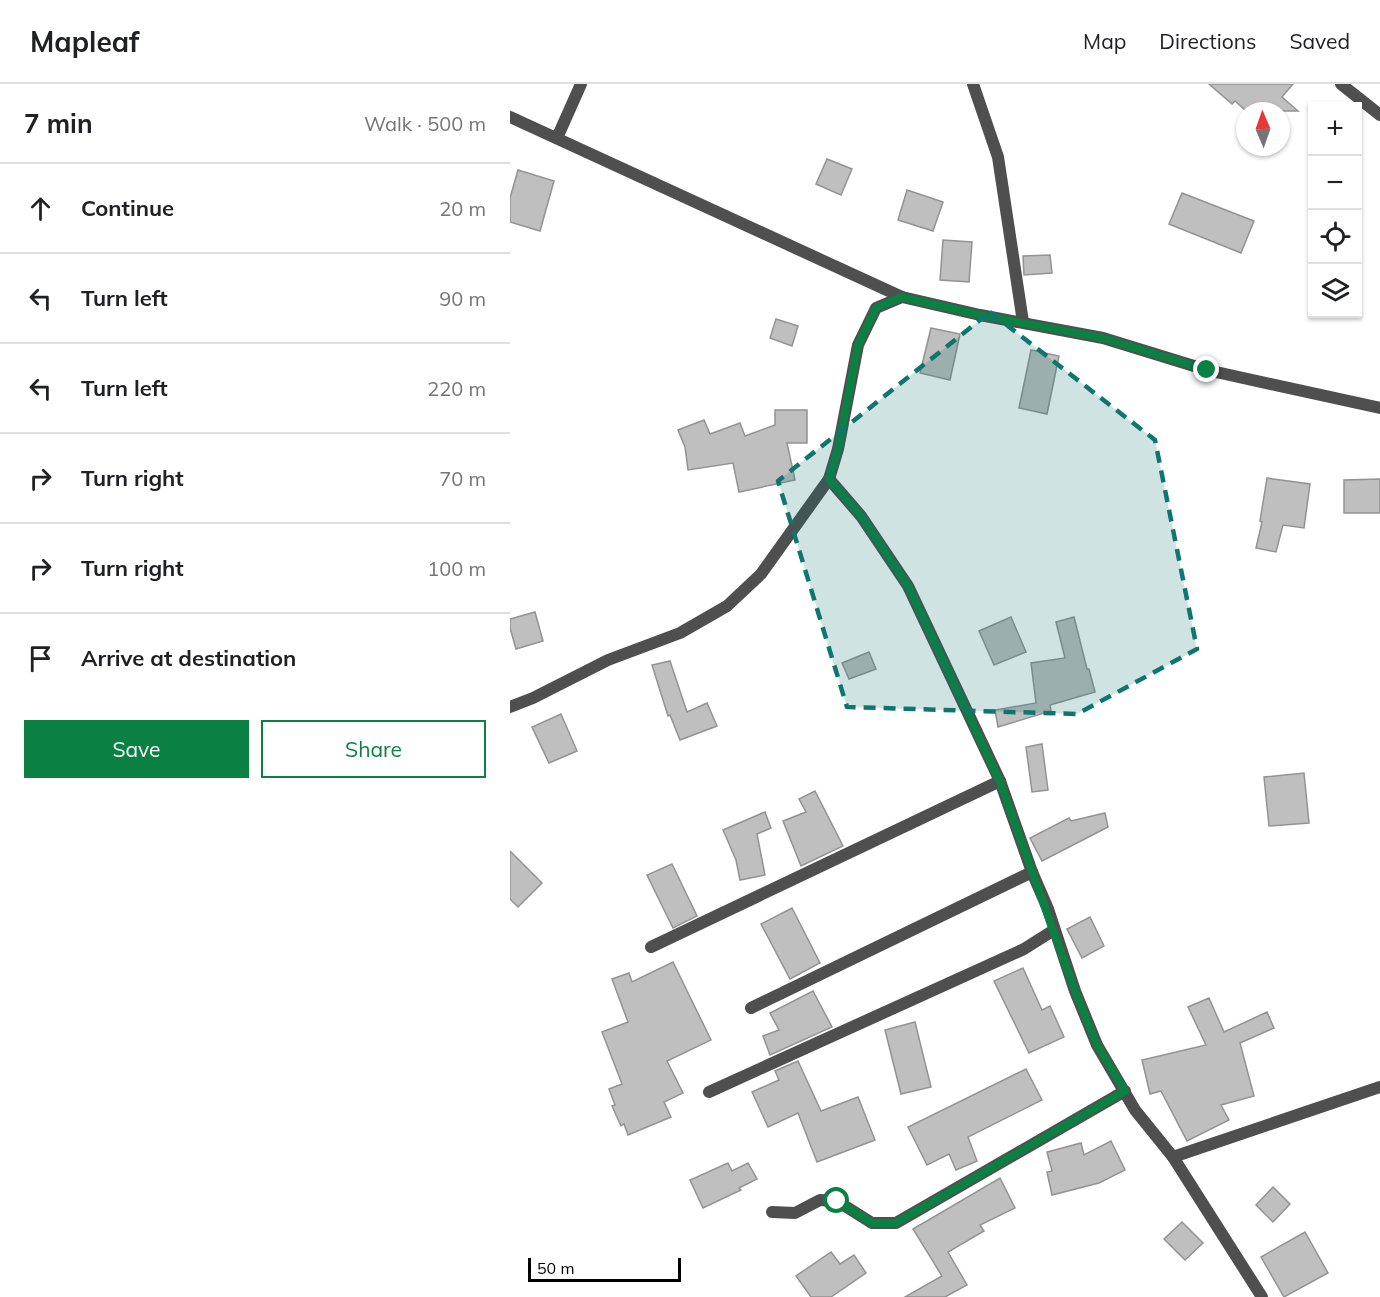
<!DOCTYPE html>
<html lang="en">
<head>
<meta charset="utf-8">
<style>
  :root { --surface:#fff; --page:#f6f6f6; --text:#202124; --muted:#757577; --line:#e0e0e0; --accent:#0b8043 }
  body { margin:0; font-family:Mulish,sans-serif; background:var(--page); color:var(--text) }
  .controls { position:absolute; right:18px; top:18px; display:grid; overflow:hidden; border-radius:0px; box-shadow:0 2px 4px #0004 }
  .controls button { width:54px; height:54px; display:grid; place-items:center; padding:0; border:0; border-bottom:2px solid var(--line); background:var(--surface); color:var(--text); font:30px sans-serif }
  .compass { position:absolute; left:726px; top:18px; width:54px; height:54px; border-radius:50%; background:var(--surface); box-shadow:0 2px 4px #0004; rotate:358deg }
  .scale { position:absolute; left:18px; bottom:15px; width:153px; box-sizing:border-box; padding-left:6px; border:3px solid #000; border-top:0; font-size:16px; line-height:21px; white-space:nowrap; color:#000; -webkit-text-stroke:4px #fff; paint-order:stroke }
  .stop { position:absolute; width:18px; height:18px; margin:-14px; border:4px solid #0b8043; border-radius:50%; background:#fff }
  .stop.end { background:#0b8043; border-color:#fff; box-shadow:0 2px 6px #0008 }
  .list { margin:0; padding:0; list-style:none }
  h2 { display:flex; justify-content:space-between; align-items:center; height:78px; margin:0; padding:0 24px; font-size:26px }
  h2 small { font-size:20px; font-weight:400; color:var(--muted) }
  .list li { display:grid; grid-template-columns:39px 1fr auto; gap:18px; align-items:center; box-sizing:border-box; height:90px; padding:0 24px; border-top:2px solid var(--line) }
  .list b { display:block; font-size:22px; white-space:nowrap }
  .list em { font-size:20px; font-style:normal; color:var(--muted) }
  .actions { display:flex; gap:12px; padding:18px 24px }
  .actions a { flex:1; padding:14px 0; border:2px solid var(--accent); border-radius:0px; text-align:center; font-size:21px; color:var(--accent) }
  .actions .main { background:var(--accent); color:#fff }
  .icon { flex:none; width:33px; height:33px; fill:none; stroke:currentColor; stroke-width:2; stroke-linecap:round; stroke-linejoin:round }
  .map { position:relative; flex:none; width:870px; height:1213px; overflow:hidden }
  header { display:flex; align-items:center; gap:36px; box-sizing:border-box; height:84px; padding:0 30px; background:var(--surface); border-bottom:2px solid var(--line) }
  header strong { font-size:28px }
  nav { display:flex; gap:33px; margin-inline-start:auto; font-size:21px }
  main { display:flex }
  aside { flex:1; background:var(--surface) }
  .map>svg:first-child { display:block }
  .building { fill:#bfbfbf; stroke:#939393; stroke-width:1.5 }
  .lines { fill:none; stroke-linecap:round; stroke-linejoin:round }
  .street { stroke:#4f4f4f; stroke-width:12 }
  .route { stroke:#0b8043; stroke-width:8 }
  .marked { fill:#0f766e; fill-opacity:0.2; stroke:#0f766e; stroke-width:4.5; stroke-dasharray:12 8; stroke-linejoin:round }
</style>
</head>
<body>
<header>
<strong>Mapleaf</strong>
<nav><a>Map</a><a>Directions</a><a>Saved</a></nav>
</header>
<main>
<aside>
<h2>7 min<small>Walk · 500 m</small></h2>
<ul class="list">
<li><svg class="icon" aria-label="ahead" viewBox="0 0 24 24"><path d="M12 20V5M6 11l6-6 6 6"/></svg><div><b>Continue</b></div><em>20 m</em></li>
<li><svg class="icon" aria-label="left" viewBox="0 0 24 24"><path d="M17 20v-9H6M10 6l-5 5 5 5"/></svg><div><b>Turn left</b></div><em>90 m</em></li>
<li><svg class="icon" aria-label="left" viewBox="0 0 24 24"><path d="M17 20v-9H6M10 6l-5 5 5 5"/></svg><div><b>Turn left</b></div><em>220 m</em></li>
<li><svg class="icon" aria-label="right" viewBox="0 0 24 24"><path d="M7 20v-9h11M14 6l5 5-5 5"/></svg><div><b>Turn right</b></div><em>70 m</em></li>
<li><svg class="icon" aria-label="right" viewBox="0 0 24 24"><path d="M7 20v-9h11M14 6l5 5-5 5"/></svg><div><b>Turn right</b></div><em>100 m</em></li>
<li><svg class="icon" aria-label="arrive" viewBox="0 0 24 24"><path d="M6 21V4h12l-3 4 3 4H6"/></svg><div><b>Arrive at destination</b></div></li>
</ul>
<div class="actions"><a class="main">Save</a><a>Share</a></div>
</aside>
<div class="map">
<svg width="870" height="1213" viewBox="0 0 870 1213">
  <rect width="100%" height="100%" fill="#fff"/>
  <g class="building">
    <path d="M 699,0 L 783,0 L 772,13 L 788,27 L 736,27 L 725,17 L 722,20 Z"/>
    <path d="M 317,75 L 342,85 L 331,111 L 306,100 Z"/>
    <path d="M 8,86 L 44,97 L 30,147 L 0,138 L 0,114 Z"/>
    <path d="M 397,106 L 433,118 L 423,147 L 388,136 Z"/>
    <path d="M 672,109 L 744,137 L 731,169 L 659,140 Z"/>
    <path d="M 433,156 L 462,158 L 459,198 L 430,196 Z"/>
    <path d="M 540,171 L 542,189 L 514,191 L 513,172 Z"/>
    <path d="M 266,235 L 288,242 L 282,262 L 260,254 Z"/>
    <path d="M 421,244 L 450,250 L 440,296 L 410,289 Z"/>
    <path d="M 521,266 L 549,272 L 537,330 L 509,324 Z"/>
    <path d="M 265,326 L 297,326 L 297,359 L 277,359 L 285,396 L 229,408 L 223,379 L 178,386 L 175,363 L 168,346 L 194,336 L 200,350 L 230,339 L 235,352 L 265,341 Z"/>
    <path d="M 757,394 L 800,400 L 794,444 L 773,441 L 766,468 L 746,464 L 752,438 L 750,437 Z"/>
    <path d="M 870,395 L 870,429 L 834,429 L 834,396 Z"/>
    <path d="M 25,528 L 33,557 L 6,565 L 0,544 L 0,535 Z"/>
    <path d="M 501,533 L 516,568 L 484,581 L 469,547 Z"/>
    <path d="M 564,533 L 577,585 L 579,585 L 585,608 L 540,621 L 541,627 L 488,643 L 485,626 L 526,619 L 521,579 L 555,574 L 546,538 Z"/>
    <path d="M 359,568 L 366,585 L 339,595 L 332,579 Z"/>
    <path d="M 160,577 L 177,628 L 197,619 L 207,642 L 170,656 L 160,631 L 158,632 L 142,581 Z"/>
    <path d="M 51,630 L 67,667 L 39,679 L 22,643 Z"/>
    <path d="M 532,660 L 538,706 L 522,708 L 516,663 Z"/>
    <path d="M 794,689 L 799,739 L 759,742 L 754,693 Z"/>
    <path d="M 305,707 L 333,762 L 291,782 L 273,737 L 296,728 L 289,715 Z"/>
    <path d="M 255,728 L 261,744 L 247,750 L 255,791 L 230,796 L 226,776 L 213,746 Z"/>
    <path d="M 595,729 L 598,743 L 532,777 L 520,754 L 559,734 L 561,737 Z"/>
    <path d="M 0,767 L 32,799 L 8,823 L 0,815 Z"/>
    <path d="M 162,780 L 187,832 L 163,844 L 137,791 Z"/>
    <path d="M 282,824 L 310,879 L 280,895 L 251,840 Z"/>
    <path d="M 580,833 L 594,862 L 572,874 L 557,845 Z"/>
    <path d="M 163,878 L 201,956 L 157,977 L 173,1009 L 154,1018 L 161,1033 L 118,1051 L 114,1040 L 111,1042 L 102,1022 L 105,1021 L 99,1005 L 112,1000 L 92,948 L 118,938 L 102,895 L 119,889 L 122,898 Z"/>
    <path d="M 513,884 L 532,926 L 540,922 L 554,953 L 519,969 L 484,897 Z"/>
    <path d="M 303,907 L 322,943 L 260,971 L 253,952 L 269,946 L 260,929 Z"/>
    <path d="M 699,914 L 714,948 L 757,928 L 764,944 L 730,959 L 744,1012 L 711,1021 L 719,1036 L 677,1057 L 651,1007 L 640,1010 L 632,976 L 696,961 L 678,923 Z"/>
    <path d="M 405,938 L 421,1003 L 391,1010 L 375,946 Z"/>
    <path d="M 288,977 L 311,1027 L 348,1013 L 365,1056 L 307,1078 L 288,1029 L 258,1043 L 242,1008 L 269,996 L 265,987 Z"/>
    <path d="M 516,985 L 532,1016 L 458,1053 L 467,1077 L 446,1086 L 439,1070 L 417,1081 L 398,1043 Z"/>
    <path d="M 601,1057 L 615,1086 L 589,1099 L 542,1111 L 537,1088 L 542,1087 L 537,1068 L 571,1059 L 574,1071 Z"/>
    <path d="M 218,1079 L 222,1087 L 238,1079 L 247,1095 L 229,1104 L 231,1106 L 193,1124 L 180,1096 Z"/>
    <path d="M 490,1094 L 505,1124 L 470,1141 L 474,1147 L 438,1168 L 457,1201 L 435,1213 L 395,1213 L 432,1192 L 403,1145 Z"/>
    <path d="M 763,1103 L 780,1120 L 763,1138 L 746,1121 Z"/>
    <path d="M 672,1138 L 693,1159 L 675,1176 L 654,1155 Z"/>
    <path d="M 795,1148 L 818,1189 L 774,1213 L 751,1173 Z"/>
    <path d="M 321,1168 L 330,1180 L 344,1171 L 356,1189 L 321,1213 L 301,1213 L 286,1192 Z"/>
  </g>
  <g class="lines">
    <g class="street">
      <path d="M 463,0 L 488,73 L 513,238"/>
      <path d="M 831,0 L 870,31"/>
      <path d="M 0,33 L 392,213"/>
      <path d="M 47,54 L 71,0"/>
      <path d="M 319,395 L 351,432 L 398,502 L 490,697 L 522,788 L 538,825 L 565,907 L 587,961 L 625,1026 L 663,1073 L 752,1213"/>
      <path d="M 0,623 L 23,614 L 98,576 L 170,549 L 217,522 L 251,490 L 319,395 L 328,365 L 348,261 L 366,224 L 392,213 L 470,231 L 593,254 L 697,286 L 870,324"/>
      <path d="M 141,863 L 490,697"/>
      <path d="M 241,924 L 522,788"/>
      <path d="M 199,1008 L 514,865 L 544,846"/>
      <path d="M 663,1073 L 870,1003"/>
      <path d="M 262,1128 L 285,1129 L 310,1116 L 327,1117 L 362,1139 L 386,1139 L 615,1007"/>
    </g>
  </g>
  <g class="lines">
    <path class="route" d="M 327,1117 L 362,1139 L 386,1139 L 615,1007 L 587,961 L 565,907 L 490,698 L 398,502 L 351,432 L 319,395 L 328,365 L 348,261 L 366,224 L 392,213 L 470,231 L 593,254 L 697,286"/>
  </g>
  <path class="marked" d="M 480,228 L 645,356 L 687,565 L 567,630 L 337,623 L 268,397 Z"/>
</svg>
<div class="controls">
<button>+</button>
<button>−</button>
<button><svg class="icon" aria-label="locate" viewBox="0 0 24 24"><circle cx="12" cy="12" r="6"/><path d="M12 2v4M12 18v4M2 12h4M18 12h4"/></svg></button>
<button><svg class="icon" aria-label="layers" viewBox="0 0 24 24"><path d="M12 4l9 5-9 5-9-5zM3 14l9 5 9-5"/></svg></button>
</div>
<svg class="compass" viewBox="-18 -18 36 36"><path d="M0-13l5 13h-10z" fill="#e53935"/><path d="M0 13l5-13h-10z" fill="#757577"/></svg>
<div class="scale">50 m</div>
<div class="stop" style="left:327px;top:1117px"></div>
<div class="stop end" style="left:697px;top:286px"></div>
</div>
</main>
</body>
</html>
